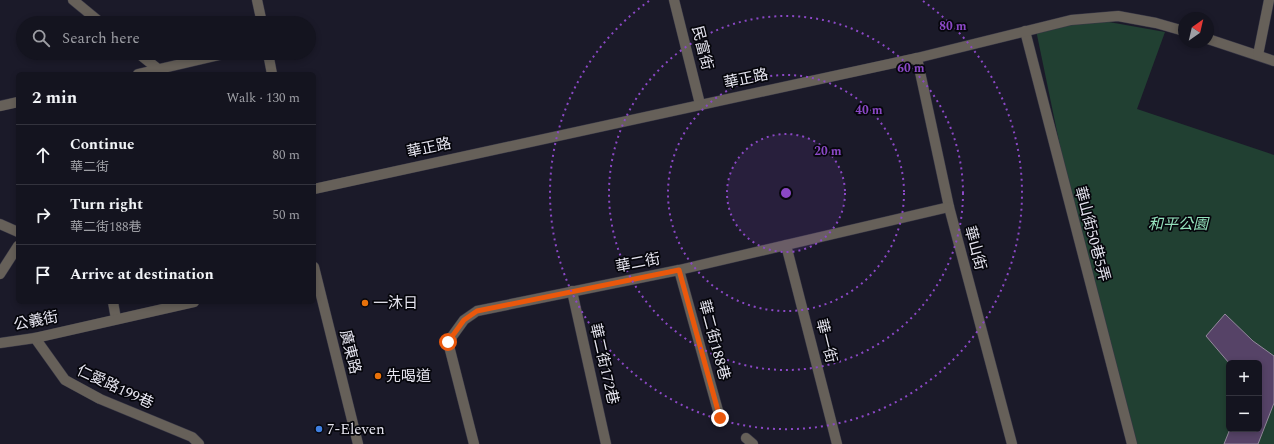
<!DOCTYPE html>
<html lang="en">
<head>
<meta charset="utf-8">
<style>
  :root { --surface:#14141f; --page:#1d1d28; --text:#f1f3f6; --muted:#9d9ea4; --line:#33333d }
  body { margin:0; font-family:Spectral,"Noto Sans TC",serif; background:var(--page); color:var(--text) }
  .controls { position:absolute; right:12px; bottom:12px; display:grid; overflow:hidden; border-radius:6px; box-shadow:0 2px 6px #0003 }
  .controls button { width:36px; height:36px; display:grid; place-items:center; padding:0; border:0; border-bottom:1px solid var(--line); background:var(--surface); color:var(--text); font:20px sans-serif }
  .compass { position:absolute; left:1178px; top:12px; width:36px; height:36px; border-radius:50%; background:var(--surface); box-shadow:0 2px 6px #0003; rotate:34deg }
  .stop { position:absolute; width:12px; height:12px; margin:-9px; border:3px solid #ea580c; border-radius:50%; background:#fff }
  .stop.end { background:#ea580c; border-color:#fff; box-shadow:0 1px 4px #0008 }
  .list { margin:0; padding:0; list-style:none }
  h2 { display:flex; justify-content:space-between; align-items:center; height:52px; margin:0; padding:0 16px; font-size:17px }
  h2 small { font-size:13px; font-weight:400; color:var(--muted) }
  .list li { display:grid; grid-template-columns:26px 1fr auto; gap:12px; align-items:center; box-sizing:border-box; height:60px; padding:0 16px; border-top:1px solid var(--line) }
  .list b { display:block; font-size:15px; white-space:nowrap }
  .list p { margin:0; font-size:13px; white-space:nowrap; color:var(--muted) }
  .list em { font-size:13px; font-style:normal; color:var(--muted) }
  .icon { flex:none; width:22px; height:22px; fill:none; stroke:currentColor; stroke-width:2; stroke-linecap:round; stroke-linejoin:round }
  .map { position:relative; flex:none; width:1274px; height:444px; overflow:hidden }
  .search { position:absolute; background:var(--surface); box-shadow:0 2px 6px #0003; left:16px; top:16px; width:300px; height:44px; display:flex; align-items:center; gap:10px; box-sizing:border-box; padding:0 14px; border-radius:22px; color:var(--muted); font-size:15px }
  .panel { position:absolute; background:var(--surface); box-shadow:0 2px 6px #0003; left:16px; top:72px; width:300px; height:232px; border-radius:6px }
  .map>svg:first-child { display:block }
  .green { fill:#214032; fill-rule:evenodd }
  .building { fill:#564367; stroke:#93899c }
  .lines { fill:none; stroke-linecap:round; stroke-linejoin:round }
  .minor-casing { stroke:#373645; stroke-width:11 }
  .minor { stroke:#666059; stroke-width:10 }
  .route { stroke:#ea580c; stroke-width:5 }
  .ring { fill:none; stroke:#8b48c6; stroke-width:2; stroke-dasharray:2 4 }
  .food-dot { fill:#e8710a; stroke:#06060c; stroke-width:1.5 }
  .shop-dot { fill:#3f7fe0; stroke:#06060c; stroke-width:1.5 }
  .labels { text-anchor:middle; dominant-baseline:central; stroke-width:3.5; stroke-linejoin:round; paint-order:stroke }
  .street-label { font-size:15px; fill:#e5e4ef; stroke:#06060c }
  .park-label { font-size:15px; font-style:italic; fill:#94e1bc; stroke:#06060c }
  .poi-label { font-size:15px; fill:#e5e4ef; stroke:#06060c; text-anchor:start }
  .centre { fill:#8b48c6; stroke:#06060c; stroke-width:2 }
  .ring-label { font-size:12px; text-anchor:middle; font-weight:bold; fill:#8b48c6; stroke:#06060c; stroke-width:3.5; stroke-linejoin:round; paint-order:stroke }
</style>
</head>
<body>
<div class="map">
<svg width="1274" height="444" viewBox="0 0 1274 444">
  <rect width="100%" height="100%" fill="#1b1a29"/>
  <path class="green" d="M 1092,19 L 1165,32 L 1137,109 L 1274,155 L 1274,444 L 1136,444 L 1061,151 L 1036,30 ZM 1229,363 L 1259,363 L 1259,429 L 1229,429 Z"/>
  <path class="building" d="M 1225,314 L 1253,341 L 1274,356 L 1274,403 L 1258,444 L 1224,444 L 1230,429 L 1259,429 L 1259,363 L 1229,363 L 1206,336 Z"/>
  <g class="lines">
    <defs>
      <g id="minor">
        <path d="M 73,0 L 101,23"/>
        <path d="M 257,0 L 262,23"/>
        <path d="M 674,0 L 700,104"/>
        <path d="M 1025,31 L 1132,444"/>
        <path d="M 1208,39 L 1274,61"/>
        <path d="M 138,53 L 158,69"/>
        <path d="M 268,53 L 272,74"/>
        <path d="M 1258,55 L 1269,0"/>
        <path d="M 917,58 L 949,207 L 1012,444"/>
        <path d="M 138,74 L 228,53"/>
        <path d="M 0,106 L 18,102"/>
        <path d="M 314,189 L 917,58 L 1071,20 L 1118,16 L 1156,23 L 1184,31"/>
        <path d="M 0,224 L 18,232"/>
        <path d="M 786,245 L 837,444"/>
        <path d="M 314,267 L 358,444"/>
        <path d="M 679,270 L 720,418"/>
        <path d="M 0,274 L 18,246"/>
        <path d="M 572,291 L 606,444"/>
        <path d="M 113,302 L 116,319"/>
        <path d="M 35,338 L 65,380 L 100,399 L 192,437 L 199,444"/>
        <path d="M 0,343 L 35,338 L 194,302"/>
        <path d="M 746,438 L 753,444"/>
        <path d="M 474,444 L 448,342 L 464,320 L 477,311 L 679,270 L 949,207"/>
      </g>
    </defs>
    <use href="#minor" class="minor-casing"/>
    <use href="#minor" class="minor"/>
  </g>
  <g class="lines">
    <path class="route" d="M 448,342 L 464,320 L 477,311 L 679,270 L 720,418"/>
  </g>
  <circle cx="786" cy="193" r="59" fill="#8b48c6" fill-opacity=".12"/>
  <g class="ring">
    <circle cx="786" cy="193" r="59"/>
    <circle cx="786" cy="193" r="118"/>
    <circle cx="786" cy="193" r="177"/>
    <path d="M923 1A236 236 0 1 1 649 1"/>
  </g>
  <g class="food-dot">
    <circle cx="365" cy="303" r="4"/>
    <circle cx="378" cy="376" r="4"/>
  </g>
  <circle class="shop-dot" cx="319" cy="429" r="4"/>
  <g class="labels">
    <g class="street-label">
      <text transform="translate(702 48) rotate(76)">民富街</text>
      <text transform="translate(746 79) rotate(-12)">華正路</text>
      <text transform="translate(429 148) rotate(-12)">華正路</text>
      <text transform="translate(1092 234) rotate(75)">華山街50巷5弄</text>
      <text transform="translate(975 248) rotate(75)">華山街</text>
      <text transform="translate(638 263) rotate(-11)">華二街</text>
      <text transform="translate(36 321) rotate(-11)">公義街</text>
      <text transform="translate(714 340) rotate(75)">華二街188巷</text>
      <text transform="translate(826 341) rotate(76)">華一街</text>
      <text transform="translate(350 352) rotate(76)">廣東路</text>
      <text transform="translate(604 364) rotate(77)">華二街172巷</text>
      <text transform="translate(115 387) rotate(25)">仁愛路199巷</text>
    </g>
    <g class="park-label">
      <text x="1178" y="224">和平公園</text>
    </g>
    <g class="poi-label">
      <text x="373" y="303">一沐日</text>
      <text x="386" y="376">先喝道</text>
      <text x="327" y="429">7-Eleven</text>
    </g>
  </g>
  <circle cx="786" cy="193" r="6" class="centre"/>
  <g class="ring-label">
    <text x="953" y="30">80 m</text>
    <text x="911" y="72">60 m</text>
    <text x="869" y="114">40 m</text>
    <text x="828" y="155">20 m</text>
  </g>
</svg>
<div class="controls">
<button>+</button>
<button>−</button>
</div>
<svg class="compass" viewBox="-18 -18 36 36"><path d="M0-13l5 13h-10z" fill="#e53935"/><path d="M0 13l5-13h-10z" fill="#9d9ea4"/></svg>
<div class="stop" style="left:448px;top:342px"></div>
<div class="stop end" style="left:720px;top:418px"></div>
<div class="search"><svg class="icon" aria-label="search" viewBox="0 0 24 24"><circle cx="10" cy="10" r="6"/><path d="M15 15l6 6"/></svg>Search here</div>
<section class="panel">
<h2>2 min<small>Walk · 130 m</small></h2>
<ul class="list">
<li><svg class="icon" aria-label="ahead" viewBox="0 0 24 24"><path d="M12 20V5M6 11l6-6 6 6"/></svg><div><b>Continue</b><p>華二街</p></div><em>80 m</em></li>
<li><svg class="icon" aria-label="right" viewBox="0 0 24 24"><path d="M7 20v-9h11M14 6l5 5-5 5"/></svg><div><b>Turn right</b><p>華二街188巷</p></div><em>50 m</em></li>
<li><svg class="icon" aria-label="arrive" viewBox="0 0 24 24"><path d="M6 21V4h12l-3 4 3 4H6"/></svg><div><b>Arrive at destination</b></div></li>
</ul>
</section>
</div>
</body>
</html>
